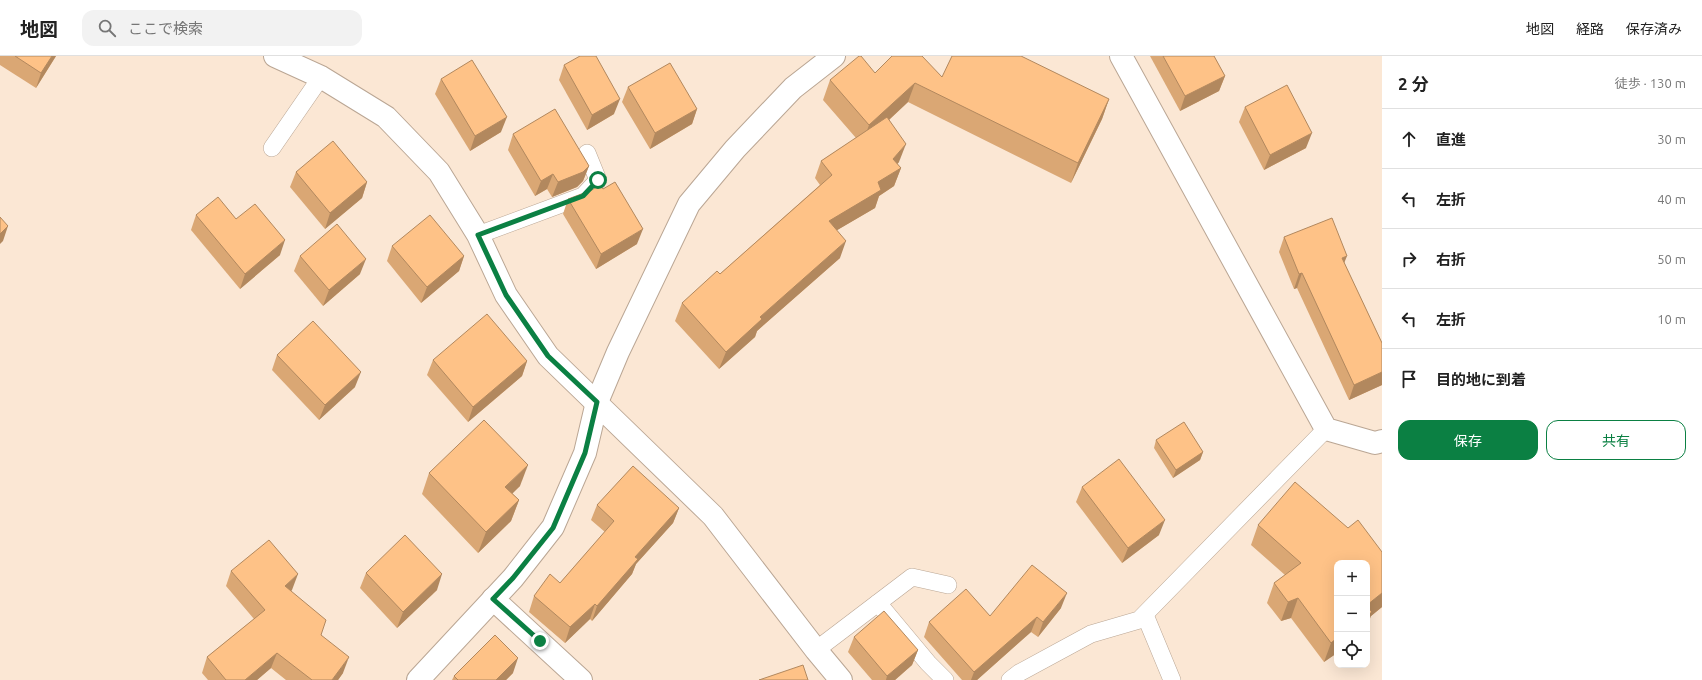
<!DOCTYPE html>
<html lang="ja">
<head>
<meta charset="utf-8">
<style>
  :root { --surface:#fff; --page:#f2f2f2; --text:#222; --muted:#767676; --line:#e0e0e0; --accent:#0b8043 }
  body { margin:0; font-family:Ubuntu,"Noto Sans JP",sans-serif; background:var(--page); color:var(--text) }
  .controls { position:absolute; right:12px; bottom:12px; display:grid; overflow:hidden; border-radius:8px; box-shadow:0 4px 16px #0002 }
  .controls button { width:36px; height:36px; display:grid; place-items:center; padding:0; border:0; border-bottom:1px solid var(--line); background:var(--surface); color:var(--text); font:20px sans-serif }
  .stop { position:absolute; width:12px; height:12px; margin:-9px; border:3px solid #0b8043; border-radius:50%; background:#fff }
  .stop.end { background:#0b8043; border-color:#fff; box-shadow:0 1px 4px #0008 }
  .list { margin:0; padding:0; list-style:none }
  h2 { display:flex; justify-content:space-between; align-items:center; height:52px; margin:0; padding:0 16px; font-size:17px }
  h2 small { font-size:13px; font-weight:400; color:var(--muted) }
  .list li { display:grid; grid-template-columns:26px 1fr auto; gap:12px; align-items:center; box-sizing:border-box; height:60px; padding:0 16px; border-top:1px solid var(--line) }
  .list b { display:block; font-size:15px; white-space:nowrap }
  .list em { font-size:13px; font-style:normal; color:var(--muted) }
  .actions { display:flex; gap:8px; padding:12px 16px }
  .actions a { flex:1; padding:9px 0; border:1px solid var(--accent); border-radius:12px; text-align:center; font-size:14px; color:var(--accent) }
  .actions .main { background:var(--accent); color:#fff }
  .icon { flex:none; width:22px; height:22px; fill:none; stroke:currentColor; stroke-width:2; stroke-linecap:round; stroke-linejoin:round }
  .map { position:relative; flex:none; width:1382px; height:624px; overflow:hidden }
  header { display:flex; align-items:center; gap:24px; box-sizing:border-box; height:56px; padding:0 20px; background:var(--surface); border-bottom:1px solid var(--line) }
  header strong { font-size:19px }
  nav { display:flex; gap:22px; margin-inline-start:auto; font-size:14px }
  .search { width:280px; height:36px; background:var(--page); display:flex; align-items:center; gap:10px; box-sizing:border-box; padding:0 14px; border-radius:12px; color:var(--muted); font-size:15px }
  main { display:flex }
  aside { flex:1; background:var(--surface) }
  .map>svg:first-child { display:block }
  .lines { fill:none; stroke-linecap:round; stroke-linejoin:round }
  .service-casing { stroke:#baa694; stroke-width:18 }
  .minor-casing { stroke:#baa694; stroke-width:24 }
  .service { stroke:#fff; stroke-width:17 }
  .minor { stroke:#fff; stroke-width:22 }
  .wall { fill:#daa774 }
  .shaded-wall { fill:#b2885e }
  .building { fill:#fec287; stroke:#b2885e }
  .route { stroke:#0b8043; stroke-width:5 }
</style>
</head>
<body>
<header>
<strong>地図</strong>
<div class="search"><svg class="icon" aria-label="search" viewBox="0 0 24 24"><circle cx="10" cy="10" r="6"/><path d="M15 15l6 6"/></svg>ここで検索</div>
<nav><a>地図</a><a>経路</a><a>保存済み</a></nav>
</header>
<main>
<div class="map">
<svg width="1382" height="624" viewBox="0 0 1382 624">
  <rect width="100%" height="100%" fill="#fbe7d4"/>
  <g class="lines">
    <defs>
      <g id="service">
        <path d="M 272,92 L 321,21"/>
        <path d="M 478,179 L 583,140 L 598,124 L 587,97"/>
        <path d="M 878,547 L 928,607 L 945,624"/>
        <path d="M 1145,559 L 1172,624"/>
        <path d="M 816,594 L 912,521 L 948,529"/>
        <path d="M 1010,624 L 1019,617 L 1091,578 L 1139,564 L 1326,373"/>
      </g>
      <g id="minor">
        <path d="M 275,0 L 321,21 L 386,61 L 439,116 L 478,179 L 506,239 L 548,300 L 713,460 L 816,594 L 841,624"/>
        <path d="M 1121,0 L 1326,373 L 1375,387 L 1382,385"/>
        <path d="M 493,543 L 581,624"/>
        <path d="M 418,624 L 513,522 L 553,471 L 585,397 L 597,346 L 618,296 L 689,148 L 735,93 L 793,32 L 834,0"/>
      </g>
    </defs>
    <use href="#service" class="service-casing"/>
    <use href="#minor" class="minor-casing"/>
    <use href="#service" class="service"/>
    <use href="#minor" class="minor"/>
  </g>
  <g class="wall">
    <path d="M 0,0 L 56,0 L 36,32 L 0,9 Z"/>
    <path d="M 1150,0 L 1214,0 L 1225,20 L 1219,35 L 1180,55 Z"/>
    <path d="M 564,9 L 614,58 L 587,74 L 559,24 Z"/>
    <path d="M 875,17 L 942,21 L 1109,43 L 1102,63 L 1071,127 L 908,46 L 889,64 L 899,106 L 897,108 L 901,112 L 894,130 L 879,140 L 875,152 L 837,174 L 840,202 L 757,275 L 755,281 L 719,313 L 675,265 L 682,247 L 720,218 L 820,129 L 815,122 L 821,105 L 856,82 L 823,44 L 830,24 Z"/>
    <path d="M 441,23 L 501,76 L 470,95 L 435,38 Z"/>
    <path d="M 628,31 L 697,53 L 692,68 L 650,93 L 622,46 Z"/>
    <path d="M 1245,51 L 1306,92 L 1264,114 L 1239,66 Z"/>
    <path d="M 513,78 L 589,110 L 583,125 L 577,131 L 552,141 L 547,133 L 535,140 L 508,94 Z"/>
    <path d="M 296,116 L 367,126 L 362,142 L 325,173 L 290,131 Z"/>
    <path d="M 568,143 L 637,188 L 596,213 L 563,158 Z"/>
    <path d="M 196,159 L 236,163 L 280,199 L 240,233 L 191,174 Z"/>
    <path d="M 1284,181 L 1344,207 L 1382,287 L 1382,329 L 1349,344 L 1297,232 L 1294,233 L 1279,196 Z"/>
    <path d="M 392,190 L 464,200 L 459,215 L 421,247 L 387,205 Z"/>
    <path d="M 300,200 L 360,218 L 323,250 L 294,215 Z"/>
    <path d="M 277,299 L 355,331 L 319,364 L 272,314 Z"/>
    <path d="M 433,304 L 527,305 L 522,320 L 468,366 L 427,319 Z"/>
    <path d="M 1156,384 L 1203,396 L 1200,404 L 1173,422 L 1154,392 Z"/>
    <path d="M 429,417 L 520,430 L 512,437 L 519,444 L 511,465 L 478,497 L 422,438 Z"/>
    <path d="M 1082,431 L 1159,479 L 1122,507 L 1076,446 Z"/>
    <path d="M 597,449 L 679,452 L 673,467 L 636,508 L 632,518 L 592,565 L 590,563 L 565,587 L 529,556 L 534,540 L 560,527 L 605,476 L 591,464 Z"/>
    <path d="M 1258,469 L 1348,472 L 1382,496 L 1382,551 L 1371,560 L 1337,507 L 1337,597 L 1324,606 L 1291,562 L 1281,565 L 1267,547 L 1274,527 L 1285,519 L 1251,489 Z"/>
    <path d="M 231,515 L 292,534 L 291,535 L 321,579 L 343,617 L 338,624 L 286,624 L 271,612 L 257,624 L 208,624 L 202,617 L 207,601 L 254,563 L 226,530 Z"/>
    <path d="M 366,517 L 437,534 L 397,572 L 360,532 Z"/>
    <path d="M 1061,552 L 1038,581 L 1031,576 L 977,624 L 962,624 L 924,581 L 929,566 L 990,560 Z"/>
    <path d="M 854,581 L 918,594 L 912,609 L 895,624 L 872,624 L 848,596 Z"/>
    <path d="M 513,617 L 506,624 L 452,624 L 454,620 Z"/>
  </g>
  <g class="shaded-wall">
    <path d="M 52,0 L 56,0 L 36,32 L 41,17 Z"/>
    <path d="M 1225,20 L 1219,35 L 1180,55 L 1185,40 Z"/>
    <path d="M 915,27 L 908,46 L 862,89 L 869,69 Z"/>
    <path d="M 620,43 L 614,58 L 587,74 L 592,59 Z"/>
    <path d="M 1109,43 L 1102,63 L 1071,127 L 1078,107 Z"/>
    <path d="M 697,53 L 692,68 L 650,93 L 655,77 Z"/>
    <path d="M 507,61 L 501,76 L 470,95 L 475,80 Z"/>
    <path d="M 1312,77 L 1306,92 L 1264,114 L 1270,99 Z"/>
    <path d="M 906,88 L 899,106 L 886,121 L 893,103 Z"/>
    <path d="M 589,110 L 583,125 L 577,131 L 552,141 L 558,126 Z"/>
    <path d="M 901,112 L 894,130 L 879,140 L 875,152 L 822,183 L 829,165 L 878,126 Z"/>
    <path d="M 553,118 L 547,133 L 535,140 L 541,125 Z"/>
    <path d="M 367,126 L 362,142 L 325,173 L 330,157 Z"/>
    <path d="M 8,170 L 3,185 L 0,188 L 0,178 Z"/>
    <path d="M 643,173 L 637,188 L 596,213 L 601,198 Z"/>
    <path d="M 285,184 L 280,199 L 240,233 L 245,218 Z"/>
    <path d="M 846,185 L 840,202 L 757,275 L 755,281 L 719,313 L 726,296 L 760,261 Z"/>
    <path d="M 464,200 L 459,215 L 421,247 L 427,231 Z"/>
    <path d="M 1347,200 L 1341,215 L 1342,202 Z"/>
    <path d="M 366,203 L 360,218 L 323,250 L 329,234 Z"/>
    <path d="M 1302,217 L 1297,232 L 1294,233 L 1299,218 Z"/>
    <path d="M 527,305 L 522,320 L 468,366 L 473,351 Z"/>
    <path d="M 361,316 L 355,331 L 319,364 L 325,349 Z"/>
    <path d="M 1382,316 L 1382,329 L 1349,344 L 1354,329 Z"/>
    <path d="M 1203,396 L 1200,404 L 1173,422 L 1176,414 Z"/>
    <path d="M 528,409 L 520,430 L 498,452 L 505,431 Z"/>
    <path d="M 519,444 L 511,465 L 478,497 L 486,476 Z"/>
    <path d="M 679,452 L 673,467 L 636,508 L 632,518 L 592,565 L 597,550 L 635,501 Z"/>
    <path d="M 1165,464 L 1159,479 L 1122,507 L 1128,492 Z"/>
    <path d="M 298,518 L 292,534 L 279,545 L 285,530 Z"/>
    <path d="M 442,518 L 437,534 L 397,572 L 403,556 Z"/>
    <path d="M 1067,537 L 1061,552 L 1038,581 L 1043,566 Z"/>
    <path d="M 1382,537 L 1382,551 L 1371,560 L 1367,570 L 1367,549 Z"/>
    <path d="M 1298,542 L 1291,562 L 1281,565 L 1288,546 Z"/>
    <path d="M 595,548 L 590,563 L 565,587 L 570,571 Z"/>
    <path d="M 1037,561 L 1031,576 L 977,624 L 971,624 L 974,616 Z"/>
    <path d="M 1337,582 L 1337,597 L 1324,606 L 1331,587 Z"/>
    <path d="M 918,594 L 912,609 L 895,624 L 886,624 L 887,620 Z"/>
    <path d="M 277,597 L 271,612 L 257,624 L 245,624 Z"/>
    <path d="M 349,601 L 343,617 L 338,624 L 332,624 Z"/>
    <path d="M 518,602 L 513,617 L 506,624 L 496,624 Z"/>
  </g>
  <g class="building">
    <path d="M 15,0 L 52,0 L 41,17 Z"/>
    <path d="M 580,0 L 596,0 L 620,43 L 592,59 L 564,9 Z"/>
    <path d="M 859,0 L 861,0 L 875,17 L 892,0 L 922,0 L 942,21 L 952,0 L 1021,0 L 1109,43 L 1078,107 L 915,27 L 869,69 L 830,24 Z"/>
    <path d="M 1163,0 L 1214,0 L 1225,20 L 1185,40 Z"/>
    <path d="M 472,4 L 507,61 L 475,80 L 441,23 Z"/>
    <path d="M 670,7 L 697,53 L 655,77 L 628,31 Z"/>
    <path d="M 1287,29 L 1312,77 L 1270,99 L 1245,51 Z"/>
    <path d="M 555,53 L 589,110 L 583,116 L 558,126 L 553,118 L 541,125 L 513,78 Z"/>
    <path d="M 887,61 L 906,88 L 893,103 L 901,112 L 878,126 L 881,134 L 829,165 L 846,185 L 760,261 L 762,263 L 726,296 L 682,247 L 717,215 L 720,218 L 832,119 L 821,105 Z"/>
    <path d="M 333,85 L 367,126 L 330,157 L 296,116 Z"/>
    <path d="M 615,126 L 643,173 L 601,198 L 568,143 L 592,134 L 600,128 L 603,133 Z"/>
    <path d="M 218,141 L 236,163 L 255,148 L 285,184 L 245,218 L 196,159 Z"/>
    <path d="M 430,159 L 464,200 L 427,231 L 392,190 Z"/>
    <path d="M 0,161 L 8,170 L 0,178 Z"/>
    <path d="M 1332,162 L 1347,200 L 1342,202 L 1382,287 L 1382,316 L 1354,329 L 1302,217 L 1299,218 L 1284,181 Z"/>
    <path d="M 337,168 L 366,203 L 329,234 L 300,200 Z"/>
    <path d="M 487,258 L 527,305 L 473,351 L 433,304 Z"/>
    <path d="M 313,265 L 361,316 L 325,349 L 277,299 Z"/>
    <path d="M 484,364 L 528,409 L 505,431 L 519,444 L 486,476 L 429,417 Z"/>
    <path d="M 1184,366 L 1203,396 L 1176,414 L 1156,384 Z"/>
    <path d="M 1119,403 L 1165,464 L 1128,492 L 1082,431 Z"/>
    <path d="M 633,410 L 679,452 L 635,501 L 638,503 L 597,550 L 595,548 L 570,571 L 534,540 L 550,518 L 560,527 L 614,465 L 597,449 Z"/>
    <path d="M 1295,426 L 1348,472 L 1358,464 L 1382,496 L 1382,537 L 1367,549 L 1367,507 L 1337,507 L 1337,582 L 1331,587 L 1298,542 L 1288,546 L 1274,527 L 1301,507 L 1258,469 Z"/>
    <path d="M 405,479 L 442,518 L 403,556 L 366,517 Z"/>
    <path d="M 269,484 L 298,518 L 285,530 L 326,564 L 321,579 L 349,601 L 332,624 L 312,624 L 277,597 L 245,624 L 226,624 L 207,601 L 265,554 L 231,515 Z"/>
    <path d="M 1032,509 L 1067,537 L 1043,566 L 1037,561 L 974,616 L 929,566 L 966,533 L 990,560 Z"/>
    <path d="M 1367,550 L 1372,556 L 1367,560 Z"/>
    <path d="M 884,555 L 918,594 L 887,620 L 854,581 Z"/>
    <path d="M 495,579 L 518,602 L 496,624 L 458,624 L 454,620 Z"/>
    <path d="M 803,609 L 808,624 L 759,624 Z"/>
  </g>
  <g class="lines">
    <path class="route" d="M 540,585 L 493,543 L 513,522 L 553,472 L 585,397 L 597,346 L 548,300 L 506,239 L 478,179 L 583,140 L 598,124"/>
  </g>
</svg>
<div class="controls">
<button>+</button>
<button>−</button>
<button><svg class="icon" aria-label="locate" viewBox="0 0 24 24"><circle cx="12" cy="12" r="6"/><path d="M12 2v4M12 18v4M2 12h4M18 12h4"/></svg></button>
</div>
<div class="stop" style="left:598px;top:124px"></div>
<div class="stop end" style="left:540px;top:585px"></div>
</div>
<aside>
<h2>2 分<small>徒歩 · 130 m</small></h2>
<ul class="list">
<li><svg class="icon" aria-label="ahead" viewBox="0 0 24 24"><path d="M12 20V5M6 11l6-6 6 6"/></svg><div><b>直進</b></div><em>30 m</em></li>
<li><svg class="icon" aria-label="left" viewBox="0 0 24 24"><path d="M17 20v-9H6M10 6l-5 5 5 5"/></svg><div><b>左折</b></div><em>40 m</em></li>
<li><svg class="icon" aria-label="right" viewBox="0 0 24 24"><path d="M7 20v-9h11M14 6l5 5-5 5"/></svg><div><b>右折</b></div><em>50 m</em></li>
<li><svg class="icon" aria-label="left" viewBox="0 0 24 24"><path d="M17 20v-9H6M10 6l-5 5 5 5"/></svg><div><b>左折</b></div><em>10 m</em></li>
<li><svg class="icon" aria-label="arrive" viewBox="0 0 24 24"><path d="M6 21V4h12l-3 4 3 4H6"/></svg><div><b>目的地に到着</b></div></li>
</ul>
<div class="actions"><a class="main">保存</a><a>共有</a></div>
</aside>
</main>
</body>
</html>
